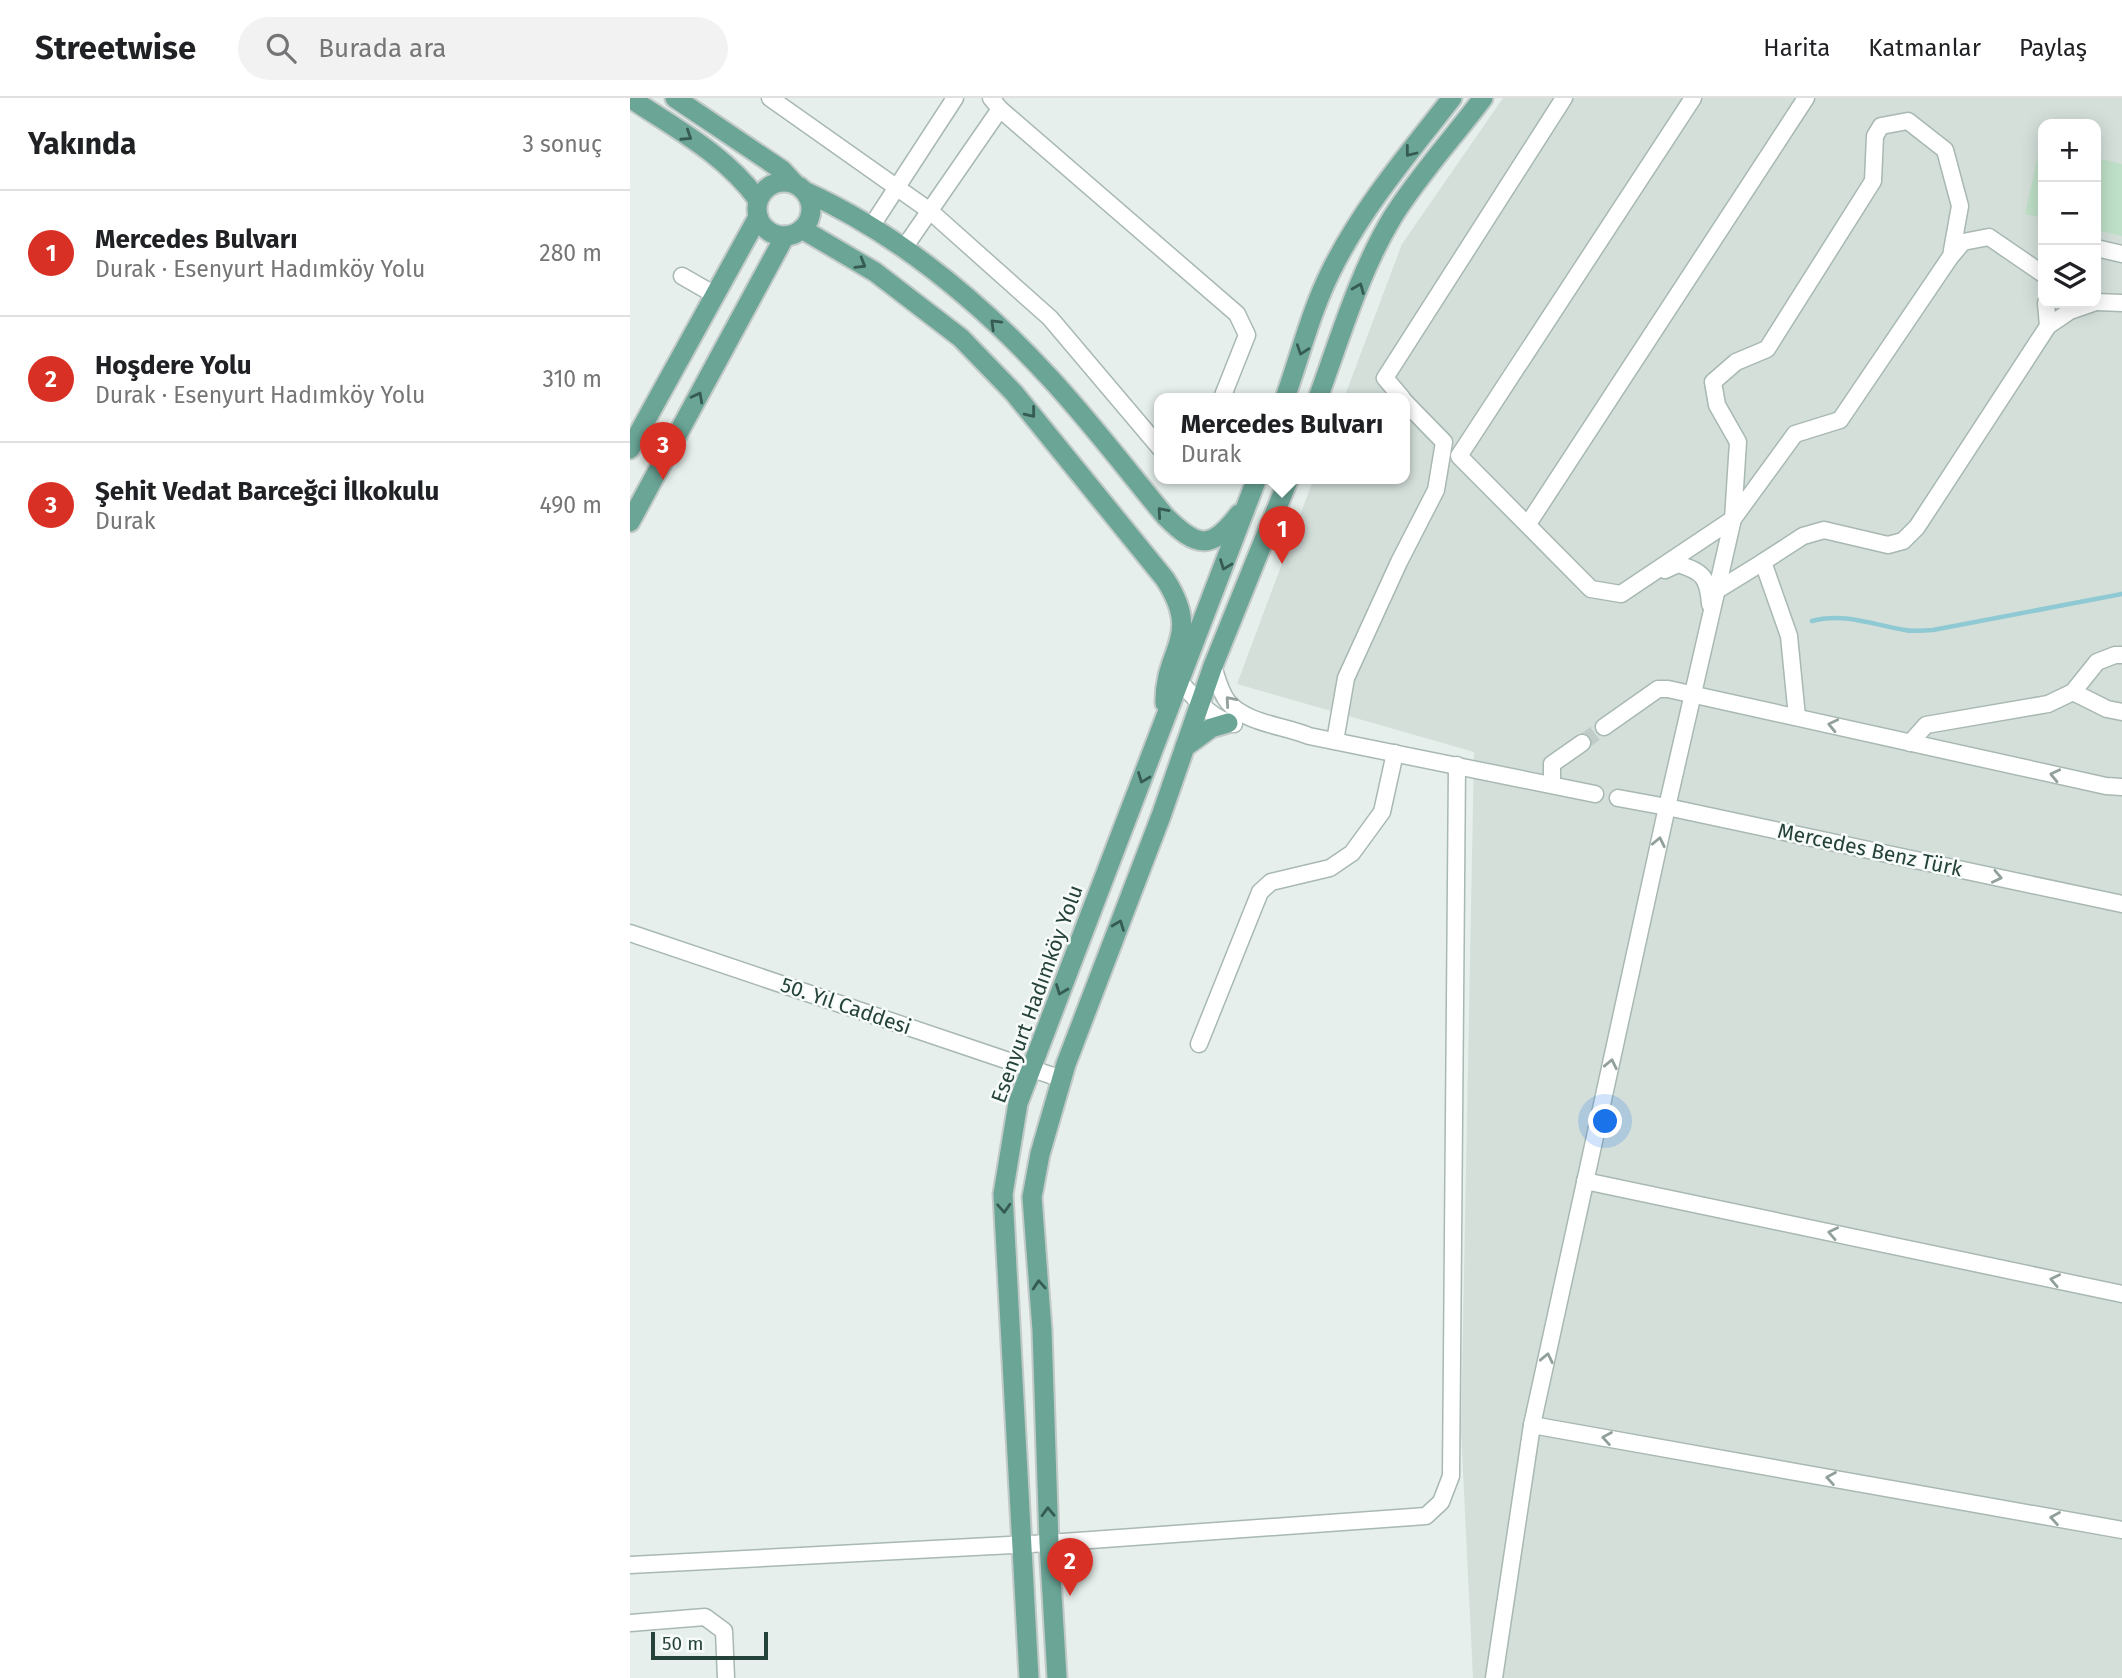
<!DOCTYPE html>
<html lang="tr">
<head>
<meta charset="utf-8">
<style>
  :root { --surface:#fff; --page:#f2f2f2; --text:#202124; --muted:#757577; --line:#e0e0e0; --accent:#d93025 }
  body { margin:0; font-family:"Fira Sans",sans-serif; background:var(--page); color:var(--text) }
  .controls { position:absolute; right:21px; top:21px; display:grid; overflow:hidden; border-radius:14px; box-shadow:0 4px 18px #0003 }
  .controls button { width:63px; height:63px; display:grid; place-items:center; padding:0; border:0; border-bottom:2px solid var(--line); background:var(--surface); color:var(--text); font:35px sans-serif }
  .scale { position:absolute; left:21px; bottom:18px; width:117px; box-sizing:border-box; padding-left:7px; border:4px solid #24423a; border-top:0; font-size:19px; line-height:24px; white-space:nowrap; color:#24423a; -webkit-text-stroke:5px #f7fbf9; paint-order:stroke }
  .you { position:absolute; left:976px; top:1024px; width:24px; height:24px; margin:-18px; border:5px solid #fff; border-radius:50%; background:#1a73e8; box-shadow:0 0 0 10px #1a73e833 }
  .badge { display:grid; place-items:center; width:46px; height:46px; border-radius:50%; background:var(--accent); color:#fff; font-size:23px; font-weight:700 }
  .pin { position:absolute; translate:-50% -58px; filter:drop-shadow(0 2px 4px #0008) }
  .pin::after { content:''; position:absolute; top:37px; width:24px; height:21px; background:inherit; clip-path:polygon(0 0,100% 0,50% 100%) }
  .popup { position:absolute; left:524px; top:295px; width:256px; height:91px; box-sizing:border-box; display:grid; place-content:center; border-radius:14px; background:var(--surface); filter:drop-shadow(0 2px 5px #0005); font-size:23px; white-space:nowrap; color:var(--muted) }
  .popup b { font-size:26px; color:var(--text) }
  .popup::after { content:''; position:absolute; left:50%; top:100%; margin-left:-14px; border:14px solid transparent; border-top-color:var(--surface) }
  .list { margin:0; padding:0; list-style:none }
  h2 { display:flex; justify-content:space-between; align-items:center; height:91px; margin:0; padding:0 28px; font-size:30px }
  h2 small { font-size:23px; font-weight:400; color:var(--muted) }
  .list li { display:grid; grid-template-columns:46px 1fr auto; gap:21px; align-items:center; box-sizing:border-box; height:126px; padding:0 28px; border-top:2px solid var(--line) }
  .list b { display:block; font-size:26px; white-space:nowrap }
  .list p { margin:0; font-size:23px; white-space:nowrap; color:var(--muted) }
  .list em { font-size:23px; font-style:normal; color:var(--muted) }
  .icon { flex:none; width:38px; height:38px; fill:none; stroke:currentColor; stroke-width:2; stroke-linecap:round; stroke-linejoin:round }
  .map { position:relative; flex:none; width:1492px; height:1580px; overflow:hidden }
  header { display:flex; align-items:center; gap:42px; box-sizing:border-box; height:98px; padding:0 35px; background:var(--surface); border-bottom:2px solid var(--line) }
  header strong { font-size:33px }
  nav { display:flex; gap:38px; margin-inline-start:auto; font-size:24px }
  .search { width:490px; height:63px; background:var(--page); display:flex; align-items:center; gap:18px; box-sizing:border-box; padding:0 24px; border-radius:38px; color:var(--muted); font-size:26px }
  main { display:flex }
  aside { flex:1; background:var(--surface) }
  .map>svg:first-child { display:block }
  .built { fill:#d4dfda; fill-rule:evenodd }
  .green { fill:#bfe0c8 }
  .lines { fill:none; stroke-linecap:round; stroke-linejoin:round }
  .stream { stroke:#8ec9d4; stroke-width:4.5 }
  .minor-tunnel { stroke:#bfccc8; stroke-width:16; stroke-dasharray:16 8; stroke-linecap:butt }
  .minor-casing { stroke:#a8b8b2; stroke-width:19 }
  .major-casing { stroke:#c2cac8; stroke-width:23 }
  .minor { stroke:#fff; stroke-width:16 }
  .major { stroke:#6aa596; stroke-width:19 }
  .oneway { stroke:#365b51 }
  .oneway2 { stroke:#92a09c }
  .labels { text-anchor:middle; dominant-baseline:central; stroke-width:5; stroke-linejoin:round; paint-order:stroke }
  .street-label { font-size:21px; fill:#24423a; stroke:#f7fbf9 }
</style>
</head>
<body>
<header>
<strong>Streetwise</strong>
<div class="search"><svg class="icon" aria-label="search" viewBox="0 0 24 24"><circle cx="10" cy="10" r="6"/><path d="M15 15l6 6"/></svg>Burada ara</div>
<nav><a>Harita</a><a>Katmanlar</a><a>Paylaş</a></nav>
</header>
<main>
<aside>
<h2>Yakında<small>3 sonuç</small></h2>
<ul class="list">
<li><span class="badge">1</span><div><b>Mercedes Bulvarı</b><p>Durak · Esenyurt Hadımköy Yolu</p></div><em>280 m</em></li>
<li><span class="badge">2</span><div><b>Hoşdere Yolu</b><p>Durak · Esenyurt Hadımköy Yolu</p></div><em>310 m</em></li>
<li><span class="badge">3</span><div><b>Şehit Vedat Barceğci İlkokulu</b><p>Durak</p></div><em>490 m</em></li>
</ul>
</aside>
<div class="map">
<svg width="1492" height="1580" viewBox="0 0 1492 1580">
  <rect width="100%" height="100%" fill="#e6efeb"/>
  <path class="built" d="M 873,0 L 1492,0 L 1492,1580 L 843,1580 L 831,1332 L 844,654 L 607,586 L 684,380 L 774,380 L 774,300 L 714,300 L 772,146 ZM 1413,26 L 1466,26 L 1466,205 L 1413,205 Z"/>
  <g class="green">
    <path d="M 1410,48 L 1413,49 L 1413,120 L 1395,116 Z"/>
    <path d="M 1466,60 L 1492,66 L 1492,138 L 1466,132 Z"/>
  </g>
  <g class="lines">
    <path class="stream" d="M 1182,523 C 1213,514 1244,527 1275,532 C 1284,534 1294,532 1303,532 L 1492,496"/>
    <path class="minor-tunnel" d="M 952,645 L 974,629"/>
    <defs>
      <g id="minor">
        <path d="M 140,0 L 300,113 L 420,220 L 530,350"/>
        <path d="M 361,0 L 370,11 L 607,216 L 617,237 L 592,300"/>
        <path d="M 241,129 L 325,0"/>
        <path d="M 274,150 L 370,11"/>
        <path d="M 1466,150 L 1492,156"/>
        <path d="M 1322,157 L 1333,144 L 1359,139 L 1413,176"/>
        <path d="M 52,178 L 85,197"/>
        <path d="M 1466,204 L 1492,205"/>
        <path d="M 1418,228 L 1440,213 L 1463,205"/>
        <path d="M 772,300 L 755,280 L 934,0"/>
        <path d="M 898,426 L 1176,0"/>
        <path d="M 1035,472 L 1048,466 C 1073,474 1078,479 1080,506"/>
        <path d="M 1086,493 L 1133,464"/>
        <path d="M 583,568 C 587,580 590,594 598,604 C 617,626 653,627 679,638 L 965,696"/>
        <path d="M 550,584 C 566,601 581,621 604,626"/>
        <path d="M 1443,594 L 1477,611 L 1492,614"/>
        <path d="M 1167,619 L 1159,538 L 1133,464 L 1173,438 L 1194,432 L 1258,447 L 1273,443 L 1287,429 L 1418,228 L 1416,205"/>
        <path d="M 974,629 L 1028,591 L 1038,591 L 1476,688 L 1492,689"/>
        <path d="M 705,643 L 716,580 L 769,464 L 806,392 L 814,344 L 774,303"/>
        <path d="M 1280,645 L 1296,627 L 1418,606 L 1443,594 L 1467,564 L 1485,557 L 1492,557"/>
        <path d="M 922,686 L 922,666 L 952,645"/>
        <path d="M 988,700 L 1037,709 L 1492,806"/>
        <path d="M 0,835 L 432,981"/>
        <path d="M 569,946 L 630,794 L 641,784 L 700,770 L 722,755 L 752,714 L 765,655"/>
        <path d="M 955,1083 L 1492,1196"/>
        <path d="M 902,1327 L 1492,1432"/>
        <path d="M 0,1467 L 419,1445 L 796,1418 L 811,1404 L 821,1378 L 827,667"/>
        <path d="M 0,1525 L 75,1519 L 94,1533 L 96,1580"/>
        <path d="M 864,1580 L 902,1327 L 1037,709 L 1103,421 L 1108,344 L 1087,307 L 1083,284 L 1106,264 L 1137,251 L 1243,83 L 1245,38 L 1251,28 L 1278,23 L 1315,52 L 1330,108 L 1321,158 L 1210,322 L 1165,336 L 1103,421 L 991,496 L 961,491 L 829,358 L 1063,0"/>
      </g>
      <g id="major">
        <path d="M 0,0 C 45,30 96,57 128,102"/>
        <path d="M 45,0 L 152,72 L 164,85"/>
        <circle cx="154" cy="111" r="27"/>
        <path d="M 174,93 C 267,135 350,204 419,279 C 460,323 497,372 535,418 C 567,450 581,453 609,416"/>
        <path d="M 172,131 L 245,174 L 331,240 L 384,295 L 535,481 C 573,540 534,550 535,605"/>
        <path d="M 655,300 C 670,258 681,213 701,173 C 732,110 779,55 822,0"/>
        <path d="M 688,300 C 710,240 729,175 762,120 C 788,78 823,40 853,0"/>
        <path d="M 0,351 L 128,119"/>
        <path d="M 0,424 L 155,138"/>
        <path d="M 555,649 L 581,630 L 598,625"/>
        <path d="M 399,1580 L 373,1096 L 388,1005 L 627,380"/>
        <path d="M 427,1580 L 419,1445 L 412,1232 L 402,1099 L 410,1056 L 436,966 L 531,718 L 583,568 L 659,380"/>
      </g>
    </defs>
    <use href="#minor" class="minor-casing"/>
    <use href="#major" class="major-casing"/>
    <use href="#minor" class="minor"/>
    <use href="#major" class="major"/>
  </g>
  <defs><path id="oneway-chevron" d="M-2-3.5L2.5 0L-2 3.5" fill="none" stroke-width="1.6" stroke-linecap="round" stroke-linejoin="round" transform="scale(1.75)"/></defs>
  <g class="oneway">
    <use href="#oneway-chevron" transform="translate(57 38) rotate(33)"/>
    <use href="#oneway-chevron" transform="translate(780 54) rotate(128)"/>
    <use href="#oneway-chevron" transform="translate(231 166) rotate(31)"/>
    <use href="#oneway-chevron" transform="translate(729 190) rotate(-68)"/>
    <use href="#oneway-chevron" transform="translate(365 226) rotate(-136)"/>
    <use href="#oneway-chevron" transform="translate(672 252) rotate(109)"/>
    <use href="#oneway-chevron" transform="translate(68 299) rotate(-62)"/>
    <use href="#oneway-chevron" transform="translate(401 315) rotate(51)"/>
    <use href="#oneway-chevron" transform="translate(532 414) rotate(-131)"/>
    <use href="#oneway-chevron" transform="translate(595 467) rotate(111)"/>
    <use href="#oneway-chevron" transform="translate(513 680) rotate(111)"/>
    <use href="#oneway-chevron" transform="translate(489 827) rotate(-69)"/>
    <use href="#oneway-chevron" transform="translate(431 892) rotate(111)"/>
    <use href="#oneway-chevron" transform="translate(374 1110) rotate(87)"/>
    <use href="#oneway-chevron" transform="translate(409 1187) rotate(-94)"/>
    <use href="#oneway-chevron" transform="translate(418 1414) rotate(-92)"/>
  </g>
  <g class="oneway2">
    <use href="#oneway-chevron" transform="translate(600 603) rotate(-131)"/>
    <use href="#oneway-chevron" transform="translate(1203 627) rotate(-167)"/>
    <use href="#oneway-chevron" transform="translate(1425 677) rotate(-167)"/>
    <use href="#oneway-chevron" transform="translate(1029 744) rotate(-78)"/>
    <use href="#oneway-chevron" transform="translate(1367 779) rotate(12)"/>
    <use href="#oneway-chevron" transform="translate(981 966) rotate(-78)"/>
    <use href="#oneway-chevron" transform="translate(1203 1135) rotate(-168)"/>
    <use href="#oneway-chevron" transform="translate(1425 1182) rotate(-168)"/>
    <use href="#oneway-chevron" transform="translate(917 1260) rotate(-78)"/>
    <use href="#oneway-chevron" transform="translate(977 1340) rotate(-170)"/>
    <use href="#oneway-chevron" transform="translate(1201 1380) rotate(-170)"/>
    <use href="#oneway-chevron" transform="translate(1425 1420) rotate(-170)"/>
  </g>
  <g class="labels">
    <g class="street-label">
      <text transform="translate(1240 752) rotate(12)">Mercedes Benz Türk</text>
      <text transform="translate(407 896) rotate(-70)">Esenyurt Hadımköy Yolu</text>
      <text transform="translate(216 908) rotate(19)">50. Yıl Caddesi</text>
    </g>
  </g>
</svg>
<div class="controls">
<button>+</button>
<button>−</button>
<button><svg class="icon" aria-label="layers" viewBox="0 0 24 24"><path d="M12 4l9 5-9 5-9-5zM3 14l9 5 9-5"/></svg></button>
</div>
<div class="scale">50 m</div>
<div class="you"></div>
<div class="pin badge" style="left:652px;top:466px">1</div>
<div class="popup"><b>Mercedes Bulvarı</b>Durak</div>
<div class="pin badge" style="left:440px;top:1498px">2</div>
<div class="pin badge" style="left:33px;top:382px">3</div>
</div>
</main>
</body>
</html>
